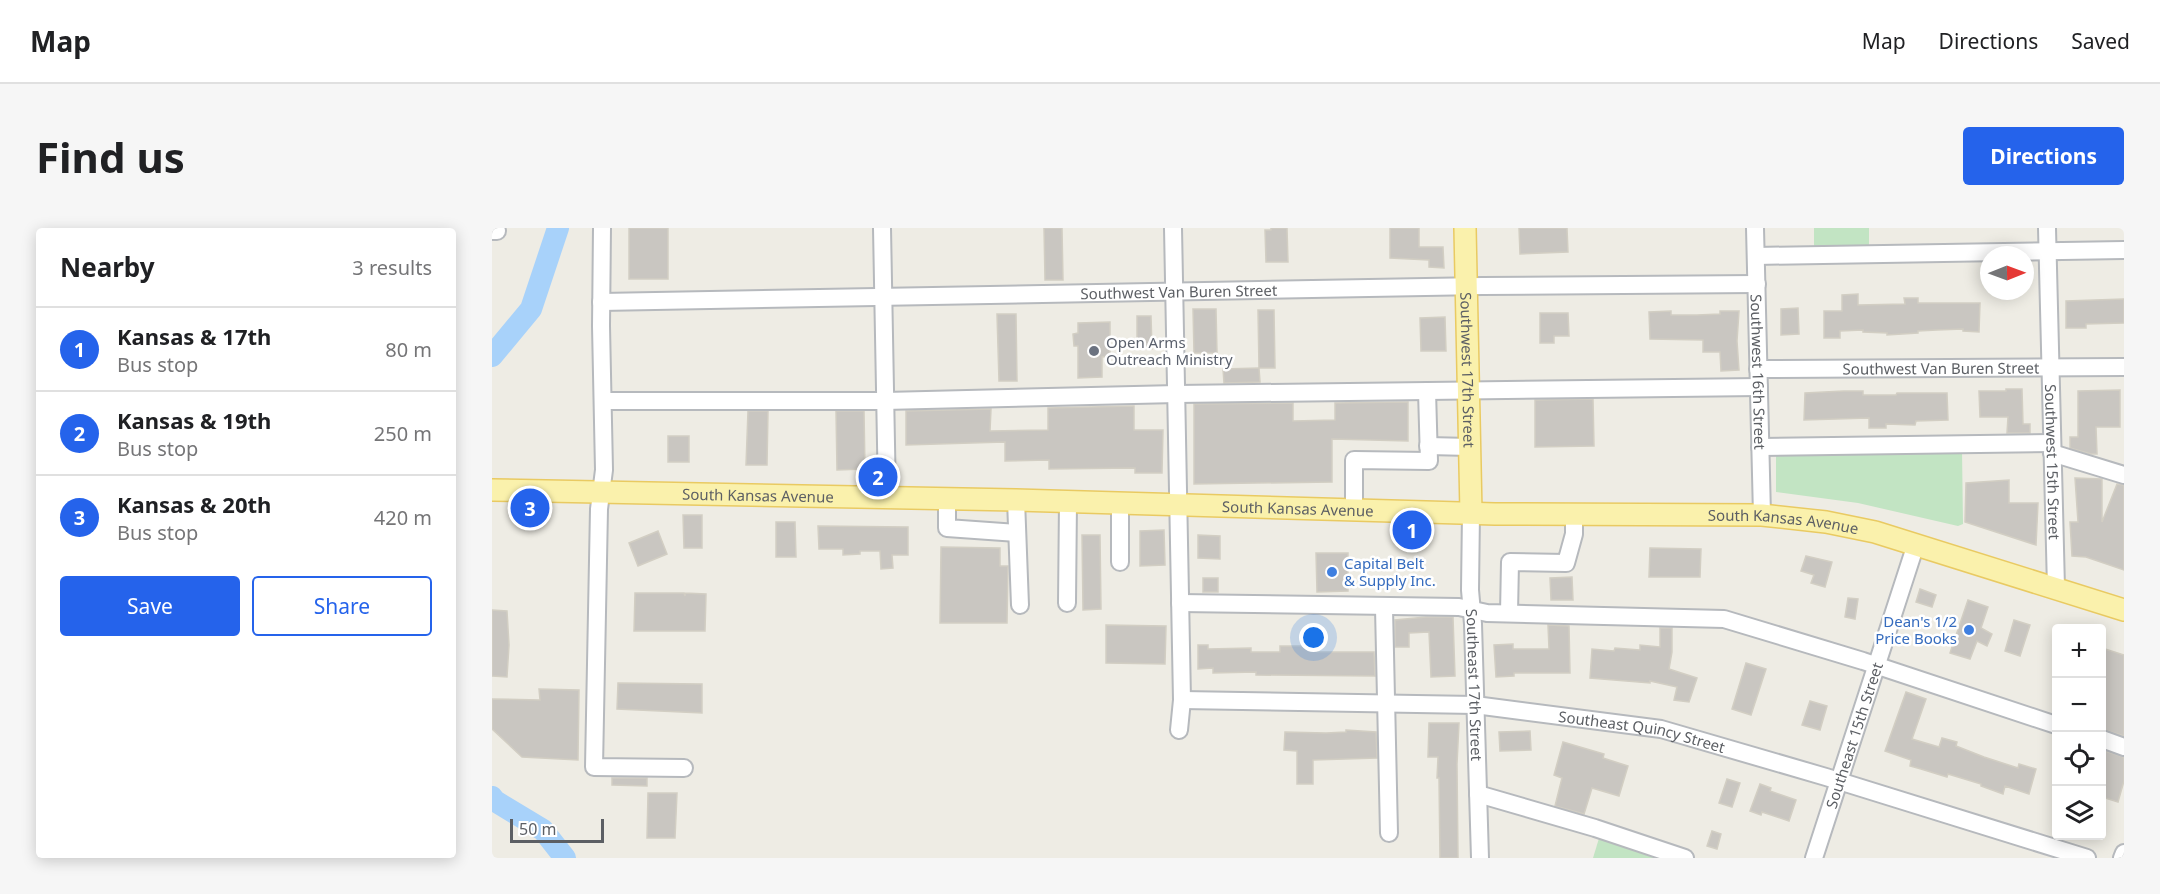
<!DOCTYPE html>
<html lang="en">
<head>
<meta charset="utf-8">
<style>
  :root { --surface:#fff; --page:#f6f6f6; --text:#202124; --muted:#757577; --line:#e0e0e0; --accent:#2563eb }
  body { margin:0; font-family:"Noto Sans",sans-serif; background:var(--page); color:var(--text) }
  .controls { position:absolute; right:18px; bottom:18px; display:grid; overflow:hidden; border-radius:6px; box-shadow:0 3px 15px #0003 }
  .controls button { width:54px; height:54px; display:grid; place-items:center; padding:0; border:0; border-bottom:2px solid var(--line); background:var(--surface); color:var(--text); font:30px sans-serif }
  .compass { position:absolute; left:1488px; top:18px; width:54px; height:54px; border-radius:50%; background:var(--surface); box-shadow:0 3px 15px #0003; rotate:89deg }
  .scale { position:absolute; left:18px; bottom:15px; width:94px; box-sizing:border-box; padding-left:6px; border:3px solid #5c5f64; border-top:0; font-size:16px; line-height:21px; white-space:nowrap; color:#5c5f64; -webkit-text-stroke:4px #fff; paint-order:stroke }
  .you { position:absolute; left:822px; top:410px; width:21px; height:21px; margin:-15px; border:4px solid #fff; border-radius:50%; background:#1a73e8; box-shadow:0 0 0 9px #1a73e833 }
  .badge { display:grid; place-items:center; width:39px; height:39px; border-radius:50%; background:var(--accent); color:#fff; font-size:20px; font-weight:700 }
  .pin { position:absolute; translate:-50% -50%; border:3px solid #fff; box-shadow:0 2px 6px #0006 }
  .list { margin:0; padding:0; list-style:none }
  h2 { display:flex; justify-content:space-between; align-items:center; height:78px; margin:0; padding:0 24px; font-size:26px }
  h2 small { font-size:20px; font-weight:400; color:var(--muted) }
  .list li { display:grid; grid-template-columns:39px 1fr auto; gap:18px; align-items:center; box-sizing:border-box; height:84px; padding:0 24px; border-top:2px solid var(--line) }
  .list b { display:block; font-size:22px; white-space:nowrap }
  .list p { margin:0; font-size:20px; white-space:nowrap; color:var(--muted) }
  .list em { font-size:20px; font-style:normal; color:var(--muted) }
  .actions { display:flex; gap:12px; padding:18px 24px }
  .actions a { flex:1; padding:14px 0; border:2px solid var(--accent); border-radius:6px; text-align:center; font-size:21px; color:var(--accent) }
  .actions .main { background:var(--accent); color:#fff }
  .icon { flex:none; width:33px; height:33px; fill:none; stroke:currentColor; stroke-width:2; stroke-linecap:round; stroke-linejoin:round }
  .map { position:relative; flex:none; width:1632px; height:630px; overflow:hidden; border-radius:6px }
  header { display:flex; align-items:center; gap:36px; box-sizing:border-box; height:84px; padding:0 30px; background:var(--surface); border-bottom:2px solid var(--line) }
  header strong { font-size:28px }
  nav { display:flex; gap:33px; margin-inline-start:auto; font-size:21px }
  .intro { display:flex; align-items:center; justify-content:space-between; box-sizing:border-box; height:144px; padding:0 36px }
  h1 { margin:0; font-size:42px }
  .button { padding:15px 27px; border-radius:6px; background:var(--accent); color:#fff; font-size:21px; font-weight:700 }
  main { display:flex; gap:36px; padding:0 36px }
  aside { flex:1; background:var(--surface); border-radius:6px; box-shadow:0 3px 15px #0003 }
  .map>svg:first-child { display:block }
  .green { fill:#c2e4c3 }
  .lines { fill:none; stroke-linecap:round; stroke-linejoin:round }
  .river { stroke:#a8d2fa; stroke-width:22 }
  .building { fill:#c9c6c1; stroke:#d2cec3; stroke-width:1.5 }
  .minor-casing { stroke:#b6b9bd; stroke-width:20 }
  .major-casing { stroke:#e9ca62; stroke-width:24 }
  .minor { stroke:#fff; stroke-width:16 }
  .major { stroke:#faf1ac; stroke-width:21 }
  .worship-dot { fill:#6b7280; stroke:#fff; stroke-width:2 }
  .shop-dot { fill:#3f7fe0; stroke:#fff; stroke-width:2 }
  .labels { text-anchor:middle; dominant-baseline:central; stroke-width:5; stroke-linejoin:round; paint-order:stroke }
  .street-label { font-size:15px; fill:#5c5f64; stroke:#fff }
  .worship-label { font-size:15px; fill:#5b616d; stroke:#fff; text-anchor:start }
  .shop-label { font-size:15px; fill:#366cbe; stroke:#fff; text-anchor:start }
</style>
</head>
<body>
<header>
<strong>Map</strong>
<nav><a>Map</a><a>Directions</a><a>Saved</a></nav>
</header>
<div class="intro"><h1>Find us</h1><a class="button">Directions</a></div>
<main>
<aside>
<h2>Nearby<small>3 results</small></h2>
<ul class="list">
<li><span class="badge">1</span><div><b>Kansas &amp; 17th</b><p>Bus stop</p></div><em>80 m</em></li>
<li><span class="badge">2</span><div><b>Kansas &amp; 19th</b><p>Bus stop</p></div><em>250 m</em></li>
<li><span class="badge">3</span><div><b>Kansas &amp; 20th</b><p>Bus stop</p></div><em>420 m</em></li>
</ul>
<div class="actions"><a class="main">Save</a><a>Share</a></div>
</aside>
<div class="map">
<svg width="1632" height="630" viewBox="0 0 1632 630">
  <rect width="100%" height="100%" fill="#eeece4"/>
  <g class="green">
    <rect x="1322" y="0" width="55" height="21"/>
    <path d="M 1470,222 L 1471,296 L 1466,298 L 1366,275 L 1284,264 L 1284,223 Z"/>
    <path d="M 1108,607 L 1179,630 L 1101,630 Z"/>
  </g>
  <g class="lines">
    <g class="river">
      <path d="M 0,128 L 39,81 L 66,0"/>
      <path d="M 0,569 L 3,573 L 51,602 L 73,630"/>
    </g>
  </g>
  <g class="building">
    <rect x="137" y="0" width="39" height="51"/>
    <path d="M 552,0 L 570,0 L 571,52 L 553,52 Z"/>
    <path d="M 779,0 L 795,0 L 796,34 L 774,34 L 773,2 L 779,2 Z"/>
    <path d="M 898,0 L 927,0 L 927,19 L 951,19 L 952,40 L 937,39 L 937,32 L 898,30 Z"/>
    <path d="M 1027,0 L 1075,0 L 1076,24 L 1028,26 Z"/>
    <path d="M 1366,66 L 1366,77 L 1413,76 L 1412,70 L 1426,70 L 1426,75 L 1488,75 L 1487,104 L 1471,103 L 1471,101 L 1445,102 L 1426,103 L 1426,105 L 1395,107 L 1395,105 L 1371,104 L 1371,102 L 1348,103 L 1348,110 L 1332,110 L 1332,83 L 1350,83 L 1350,67 Z"/>
    <path d="M 1632,71 L 1632,95 L 1594,96 L 1594,100 L 1574,100 L 1574,73 Z"/>
    <path d="M 1306,80 L 1307,106 L 1289,107 L 1289,81 Z"/>
    <path d="M 701,81 L 724,81 L 725,125 L 702,125 Z"/>
    <path d="M 766,82 L 782,82 L 783,140 L 767,140 Z"/>
    <path d="M 1179,83 L 1179,87 L 1205,87 L 1228,86 L 1228,83 L 1247,83 L 1245,113 L 1247,142 L 1229,143 L 1228,124 L 1211,124 L 1211,112 L 1158,111 L 1157,84 Z"/>
    <path d="M 1048,85 L 1076,85 L 1077,108 L 1062,108 L 1062,115 L 1048,115 Z"/>
    <path d="M 505,86 L 524,86 L 525,153 L 507,153 Z"/>
    <path d="M 645,88 L 659,88 L 660,121 L 645,121 Z"/>
    <path d="M 953,89 L 954,123 L 929,123 L 928,90 Z"/>
    <path d="M 618,94 L 618,128 L 610,129 L 610,149 L 586,150 L 586,118 L 582,118 L 581,106 L 586,105 L 586,95 Z"/>
    <path d="M 767,140 L 768,154 L 732,155 L 731,141 Z"/>
    <path d="M 1514,161 L 1530,161 L 1531,196 L 1538,196 L 1538,205 L 1515,205 L 1516,189 L 1488,189 L 1487,163 L 1514,163 Z"/>
    <path d="M 1628,162 L 1628,199 L 1604,199 L 1605,226 L 1599,226 L 1578,220 L 1578,209 L 1586,209 L 1586,163 Z"/>
    <path d="M 1352,163 L 1371,163 L 1371,167 L 1404,167 L 1405,165 L 1455,165 L 1456,192 L 1424,193 L 1423,197 L 1394,196 L 1394,200 L 1377,200 L 1377,190 L 1312,192 L 1313,165 Z"/>
    <path d="M 1101,171 L 1102,218 L 1043,219 L 1043,172 Z"/>
    <path d="M 916,174 L 916,213 L 840,211 L 840,254 L 702,256 L 702,176 L 801,175 L 801,193 L 843,192 L 843,175 Z"/>
    <path d="M 642,178 L 642,202 L 671,202 L 670,245 L 643,245 L 643,240 L 557,241 L 557,232 L 513,233 L 513,214 L 414,217 L 414,183 L 499,181 L 498,203 L 556,202 L 556,180 Z"/>
    <path d="M 256,183 L 276,183 L 275,237 L 254,237 Z"/>
    <path d="M 344,183 L 372,183 L 373,241 L 345,242 Z"/>
    <rect x="176" y="208" width="21" height="26"/>
    <path d="M 1583,250 L 1610,251 L 1610,294 L 1625,256 L 1632,257 L 1632,342 L 1594,329 L 1580,328 L 1578,294 L 1586,294 Z"/>
    <path d="M 1517,252 L 1517,275 L 1546,275 L 1544,317 L 1473,294 L 1474,255 Z"/>
    <path d="M 191,287 L 210,287 L 210,320 L 192,320 Z"/>
    <path d="M 284,294 L 303,294 L 304,329 L 284,329 Z"/>
    <path d="M 326,298 L 416,299 L 416,327 L 400,327 L 401,340 L 389,341 L 388,323 L 368,323 L 368,326 L 351,327 L 351,321 L 327,321 Z"/>
    <path d="M 672,302 L 673,337 L 648,338 L 648,303 Z"/>
    <path d="M 166,303 L 175,326 L 146,338 L 137,315 Z"/>
    <path d="M 590,307 L 608,307 L 609,381 L 591,382 Z"/>
    <path d="M 706,307 L 728,308 L 728,331 L 706,330 Z"/>
    <path d="M 449,319 L 508,320 L 508,338 L 516,338 L 515,395 L 448,395 Z"/>
    <path d="M 1158,320 L 1209,321 L 1208,349 L 1157,349 Z"/>
    <path d="M 824,325 L 856,325 L 856,363 L 825,364 Z"/>
    <path d="M 1314,328 L 1340,334 L 1333,359 L 1319,355 L 1322,347 L 1309,343 Z"/>
    <path d="M 1080,349 L 1081,372 L 1059,372 L 1058,350 Z"/>
    <rect x="711" y="350" width="15" height="14"/>
    <path d="M 1428,361 L 1444,367 L 1440,379 L 1424,374 Z"/>
    <path d="M 143,365 L 192,365 L 193,368 L 193,365 L 214,366 L 213,403 L 142,403 Z"/>
    <path d="M 1356,370 L 1366,371 L 1363,391 L 1353,389 Z"/>
    <path d="M 1476,372 L 1496,379 L 1489,400 L 1500,406 L 1495,418 L 1485,413 L 1478,431 L 1458,425 Z"/>
    <path d="M 0,382 L 15,383 L 17,417 L 15,449 L 0,448 Z"/>
    <path d="M 934,389 L 961,389 L 963,448 L 939,449 L 937,404 L 917,405 L 917,419 L 903,419 L 903,392 Z"/>
    <path d="M 1522,392 L 1538,397 L 1528,428 L 1513,423 Z"/>
    <path d="M 614,397 L 674,398 L 673,436 L 614,435 Z"/>
    <path d="M 1056,397 L 1077,398 L 1078,445 L 1022,445 L 1022,448 L 1004,449 L 1002,417 L 1021,416 L 1021,421 L 1057,421 Z"/>
    <path d="M 1168,400 L 1180,400 L 1180,424 L 1177,441 L 1205,450 L 1197,474 L 1182,472 L 1185,459 L 1158,453 L 1158,455 L 1098,450 L 1100,421 L 1122,423 L 1123,420 L 1148,422 L 1148,417 L 1168,419 Z"/>
    <path d="M 706,417 L 716,417 L 716,421 L 759,420 L 759,424 L 788,424 L 788,418 L 825,418 L 825,424 L 882,424 L 883,448 L 764,447 L 764,444 L 721,445 L 721,440 L 706,441 Z"/>
    <path d="M 1610,420 L 1632,427 L 1632,508 L 1610,501 Z"/>
    <path d="M 1254,435 L 1274,441 L 1259,487 L 1240,481 Z"/>
    <path d="M 126,455 L 210,456 L 210,485 L 125,481 Z"/>
    <path d="M 47,461 L 87,462 L 86,532 L 30,529 L 0,501 L 0,471 L 48,472 Z"/>
    <path d="M 1414,464 L 1434,471 L 1420,511 L 1447,519 L 1450,510 L 1465,514 L 1464,518 L 1492,529 L 1526,540 L 1527,536 L 1544,541 L 1537,566 L 1513,558 L 1511,566 L 1489,558 L 1489,556 L 1456,546 L 1455,549 L 1429,541 L 1418,538 L 1419,532 L 1393,523 Z"/>
    <path d="M 1318,473 L 1335,478 L 1328,502 L 1310,497 Z"/>
    <path d="M 937,495 L 967,495 L 965,536 L 966,630 L 948,630 L 947,550 L 945,550 L 946,529 L 936,529 Z"/>
    <path d="M 854,502 L 884,504 L 885,530 L 821,532 L 821,556 L 805,556 L 805,523 L 792,522 L 793,504 L 834,505 L 854,504 Z"/>
    <path d="M 1038,503 L 1039,522 L 1008,523 L 1007,504 Z"/>
    <path d="M 1071,514 L 1112,526 L 1111,530 L 1136,538 L 1127,568 L 1100,560 L 1092,586 L 1063,578 L 1070,550 L 1062,547 Z"/>
    <path d="M 1610,522 L 1632,529 L 1632,553 L 1626,574 L 1610,569 L 1610,544 L 1613,533 L 1610,532 Z"/>
    <path d="M 120,550 L 155,550 L 155,558 L 120,557 Z"/>
    <path d="M 1235,551 L 1248,555 L 1240,579 L 1227,575 Z"/>
    <path d="M 1268,556 L 1279,560 L 1278,563 L 1304,572 L 1297,593 L 1270,584 L 1269,587 L 1258,583 Z"/>
    <path d="M 156,565 L 185,565 L 183,610 L 155,610 Z"/>
    <path d="M 1220,603 L 1229,606 L 1225,621 L 1215,618 Z"/>
  </g>
  <g class="lines">
    <defs>
      <g id="minor">
        <path d="M 110,0 L 109,98 L 112,242 L 107,281 L 102,539 L 192,540"/>
        <path d="M 390,0 L 395,269"/>
        <path d="M 681,0 L 690,472 L 687,502"/>
        <path id="s1" d="M 1263,0 L 1270,287"/>
        <path id="s2" d="M 1555,0 L 1564,360"/>
        <path d="M 0,3 L 5,3"/>
        <path d="M 1264,28 L 1632,22"/>
        <path id="s3" d="M 109,74 L 990,58 L 1265,56"/>
        <path id="s4" d="M 1266,141 L 1632,139"/>
        <path d="M 111,173 L 393,173 L 685,166 L 1267,159"/>
        <path d="M 936,218 L 978,219"/>
        <path d="M 1268,219 L 1560,215"/>
        <path d="M 1560,225 L 1632,247"/>
        <path d="M 455,271 L 455,300 L 525,305"/>
        <path d="M 524,272 L 528,377"/>
        <path d="M 862,281 L 862,232 L 937,233 L 935,163"/>
        <path id="s5" d="M 979,285 L 978,362 L 981,396 L 988,630"/>
        <path d="M 628,334 L 628,275"/>
        <path d="M 575,375 L 576,274"/>
        <path d="M 688,375 L 967,379 L 995,385 L 1232,391 L 1371,433 L 1564,497"/>
        <path d="M 892,380 L 897,605"/>
        <path d="M 1017,385 L 1018,334 L 1074,335 L 1082,306 L 1082,286"/>
        <path id="s6" d="M 690,472 L 983,477 L 1169,501 L 1334,549 L 1595,630"/>
        <path d="M 1610,511 L 1632,519"/>
        <path d="M 986,566 L 1103,600 L 1193,630"/>
        <path id="s7" d="M 1322,630 L 1424,316"/>
        <path d="M 1630,630 L 1632,625"/>
      </g>
      <g id="major">
        <path id="s8" d="M 973,0 L 979,285"/>
        <path id="s9" d="M 0,262 L 524,272 L 1003,286 L 1270,287 L 1334,294 L 1383,304 L 1632,382"/>
      </g>
    </defs>
    <use href="#minor" class="minor-casing"/>
    <use href="#major" class="major-casing"/>
    <use href="#minor" class="minor"/>
    <use href="#major" class="major"/>
  </g>
  <circle class="worship-dot" cx="602" cy="123" r="6"/>
  <g class="shop-dot">
    <circle cx="840" cy="344" r="6"/>
    <circle cx="1477" cy="402" r="6"/>
  </g>
  <g class="labels">
    <g class="street-label">
      <text stroke="none"><textPath href="#s3" startOffset="578">Southwest Van Buren Street</textPath></text>
      <text stroke="none"><textPath href="#s4" startOffset="183">Southwest Van Buren Street</textPath></text>
      <text stroke="none"><textPath href="#s8" startOffset="142">Southwest 17th Street</textPath></text>
      <text stroke="none"><textPath href="#s1" startOffset="144">Southwest 16th Street</textPath></text>
      <text stroke="none"><textPath href="#s2" startOffset="234">Southwest 15th Street</textPath></text>
      <text stroke="none"><textPath href="#s9" startOffset="266">South Kansas Avenue</textPath></text>
      <text stroke="none"><textPath href="#s9" startOffset="806">South Kansas Avenue</textPath></text>
      <text stroke="none"><textPath href="#s9" startOffset="1292">South Kansas Avenue</textPath></text>
      <text stroke="none"><textPath href="#s5" startOffset="172">Southeast 17th Street</textPath></text>
      <text stroke="none"><textPath href="#s6" startOffset="462">Southeast Quincy Street</textPath></text>
      <text stroke="none"><textPath href="#s7" startOffset="129">Southeast 15th Street</textPath></text>
    </g>
    <g class="worship-label">
      <text x="614" y="114">Open Arms<tspan x="614" dy="17">Outreach Ministry</tspan></text>
    </g>
    <g class="shop-label">
      <text x="852" y="335">Capital Belt<tspan x="852" dy="17">&amp; Supply Inc.</tspan></text>
      <text x="1465" y="393" text-anchor="end">Dean's 1/2<tspan x="1465" dy="17">Price Books</tspan></text>
    </g>
  </g>
</svg>
<div class="controls">
<button>+</button>
<button>−</button>
<button><svg class="icon" aria-label="locate" viewBox="0 0 24 24"><circle cx="12" cy="12" r="6"/><path d="M12 2v4M12 18v4M2 12h4M18 12h4"/></svg></button>
<button><svg class="icon" aria-label="layers" viewBox="0 0 24 24"><path d="M12 4l9 5-9 5-9-5zM3 14l9 5 9-5"/></svg></button>
</div>
<svg class="compass" viewBox="-18 -18 36 36"><path d="M0-13l5 13h-10z" fill="#e53935"/><path d="M0 13l5-13h-10z" fill="#757577"/></svg>
<div class="scale">50 m</div>
<div class="you"></div>
<div class="pin badge" style="left:920px;top:302px">1</div>
<div class="pin badge" style="left:386px;top:249px">2</div>
<div class="pin badge" style="left:38px;top:280px">3</div>
</div>
</main>
</body>
</html>
